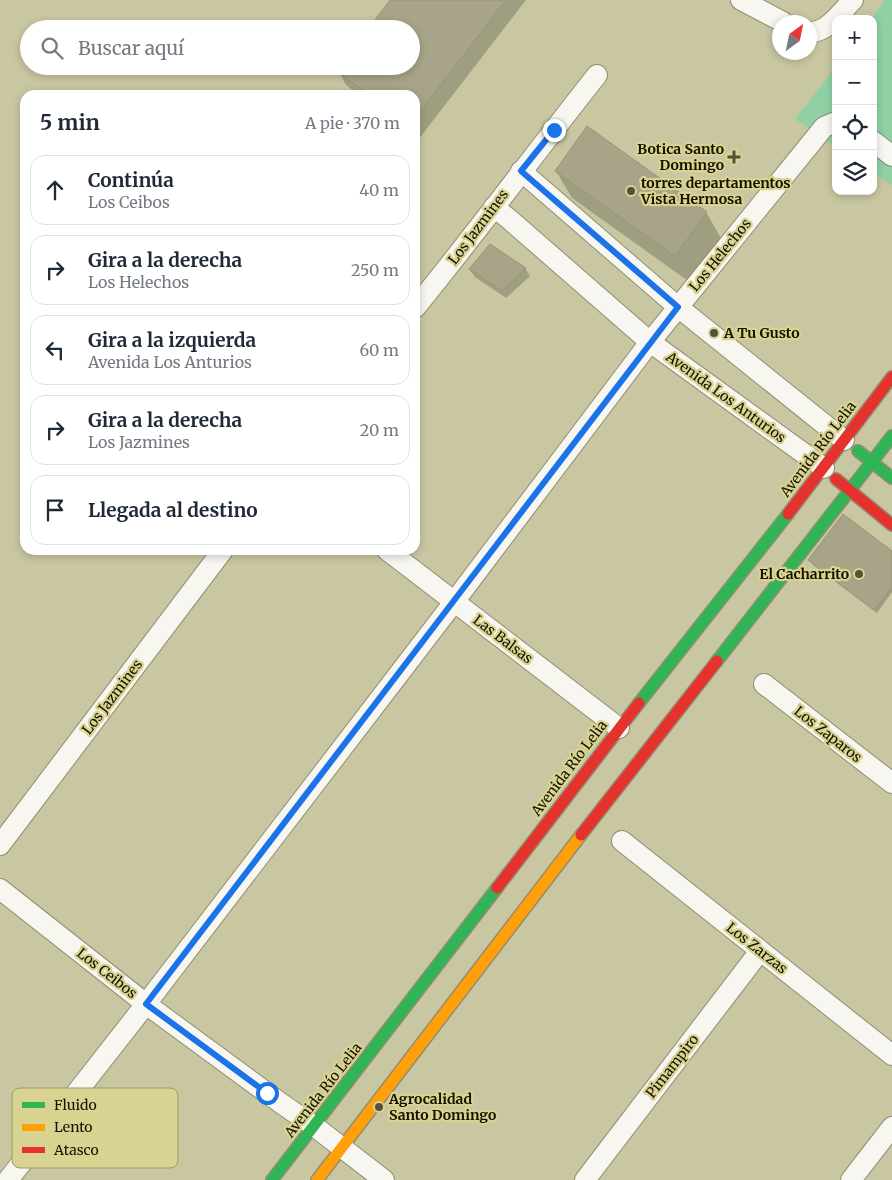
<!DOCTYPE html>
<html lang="es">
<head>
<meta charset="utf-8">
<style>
  :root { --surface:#fff; --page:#f2f2f3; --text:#1f2937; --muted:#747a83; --line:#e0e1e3 }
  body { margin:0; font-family:Merriweather,serif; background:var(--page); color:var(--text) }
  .controls { position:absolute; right:15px; top:15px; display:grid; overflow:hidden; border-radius:10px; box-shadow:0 2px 8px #0003 }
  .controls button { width:45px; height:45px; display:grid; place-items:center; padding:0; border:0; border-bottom:1px solid var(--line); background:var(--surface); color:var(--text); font:25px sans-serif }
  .compass { position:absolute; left:772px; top:15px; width:45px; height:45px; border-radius:50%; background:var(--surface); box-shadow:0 2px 8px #0003; rotate:33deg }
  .stop { position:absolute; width:15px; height:15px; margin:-11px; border:4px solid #1a73e8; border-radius:50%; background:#fff }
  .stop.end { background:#1a73e8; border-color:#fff; box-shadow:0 1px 5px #0008 }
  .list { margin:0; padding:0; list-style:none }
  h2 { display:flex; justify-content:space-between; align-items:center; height:65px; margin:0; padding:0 20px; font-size:21px }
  h2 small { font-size:16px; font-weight:400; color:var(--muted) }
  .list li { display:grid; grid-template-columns:32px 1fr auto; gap:15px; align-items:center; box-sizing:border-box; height:70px; margin:0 10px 10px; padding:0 10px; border:1px solid var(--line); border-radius:15px }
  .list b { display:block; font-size:19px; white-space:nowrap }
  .list p { margin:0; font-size:16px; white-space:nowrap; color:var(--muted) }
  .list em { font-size:16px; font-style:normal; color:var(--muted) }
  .icon { flex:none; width:28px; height:28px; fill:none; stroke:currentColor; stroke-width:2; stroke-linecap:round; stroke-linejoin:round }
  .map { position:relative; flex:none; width:892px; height:1180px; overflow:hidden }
  .search { position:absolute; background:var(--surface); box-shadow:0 2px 8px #0003; left:20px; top:20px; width:400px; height:55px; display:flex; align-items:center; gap:12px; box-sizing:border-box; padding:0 18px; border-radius:28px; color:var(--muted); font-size:19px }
  .panel { position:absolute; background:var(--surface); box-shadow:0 2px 8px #0003; left:20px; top:90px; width:400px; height:465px; border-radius:15px }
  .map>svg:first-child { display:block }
  .green { fill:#8fd1a5 }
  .shadow { fill:#0003 }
  .building { fill:#a7a488; stroke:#989679 }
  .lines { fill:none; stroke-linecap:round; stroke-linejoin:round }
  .street-casing { stroke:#918e72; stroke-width:22 }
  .fast-casing { stroke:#918e72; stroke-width:14 }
  .slow-casing { stroke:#918e72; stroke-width:14 }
  .jam-casing { stroke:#918e72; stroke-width:14 }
  .street { stroke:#f7f6f1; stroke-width:20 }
  .fast { stroke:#30b455; stroke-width:11 }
  .slow { stroke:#ff9f0a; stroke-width:11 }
  .jam { stroke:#e5322d; stroke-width:11 }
  .route { stroke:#1a73e8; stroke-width:6 }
  .poi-dot { fill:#545139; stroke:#d9d392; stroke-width:2 }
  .labels { text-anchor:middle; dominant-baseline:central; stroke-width:4.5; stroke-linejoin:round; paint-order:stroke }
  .poi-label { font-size:14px; font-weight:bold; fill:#151200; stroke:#d9d392; text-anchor:start }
  .street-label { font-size:14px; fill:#151200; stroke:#d9d392 }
  .key { fill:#d9d392; stroke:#9e9966; stroke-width:1 }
  .key-label { font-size:14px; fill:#151200 }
</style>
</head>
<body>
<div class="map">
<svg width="892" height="1180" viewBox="0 0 892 1180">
  <rect width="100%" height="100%" fill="#c9c6a2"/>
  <g class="green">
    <path d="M 885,0 L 892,0 L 892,185 L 873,172 L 872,19 Z"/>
    <path d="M 836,67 L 836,147 L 795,119 Z"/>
  </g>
  <g class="shadow">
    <path d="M 392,0 L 526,0 L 418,140 L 415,138 L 415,95 L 359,95 L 346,85 L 338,70 L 411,66 L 411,29 Z"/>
    <path d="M 556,171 L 706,212 L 722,240 L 691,283 L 572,198 Z"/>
    <path d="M 525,268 L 530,276 L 506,298 L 475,277 L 470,270 Z"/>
    <path d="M 892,553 L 892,592 L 877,613 L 812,564 L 810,560 Z"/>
  </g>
  <g class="building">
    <path d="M 390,0 L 506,0 L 415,118 L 415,95 L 369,95 L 336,70 L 339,66 L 411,66 L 411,29 L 368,29 Z"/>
    <path d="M 587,126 L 707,212 L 675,256 L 555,171 Z"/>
    <path d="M 490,244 L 526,268 L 502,291 L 469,269 Z"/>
    <path d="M 843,514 L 892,551 L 892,587 L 874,610 L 808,560 Z"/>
  </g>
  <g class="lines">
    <defs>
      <g id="street">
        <path d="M 741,0 L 783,22"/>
        <path d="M 810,32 C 827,33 842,11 853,0"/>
        <path d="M 873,141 L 892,156"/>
        <path d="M 521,171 L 678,307 L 844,440"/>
        <path d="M 494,207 L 509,219 L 650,342 L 824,468"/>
        <path d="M 415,308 C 477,232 536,152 597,75"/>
        <path d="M 387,550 L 619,728"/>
        <path d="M 764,684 L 892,783"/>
        <path d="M 622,841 L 892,1055"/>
        <path d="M 0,845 L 223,550"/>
        <path d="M 0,889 L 146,1004 L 282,1104 L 314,1126 L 384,1180"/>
        <path d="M 8,1180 L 146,1004 L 454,602 L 650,342 L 824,127 L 836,122"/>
        <path d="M 585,1180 L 760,951"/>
        <path d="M 851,1180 L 892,1127"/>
      </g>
      <g id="fast">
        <path d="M 858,451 L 892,478"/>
        <path d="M 717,661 L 892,436"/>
        <path d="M 639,703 L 788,514"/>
        <path d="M 272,1180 L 497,888"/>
      </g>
      <path id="slow" d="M 317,1180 L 581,835"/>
      <g id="jam">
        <path d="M 836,479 L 892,525"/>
        <path d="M 788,514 L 892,377"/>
        <path d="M 581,835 L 717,661"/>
        <path d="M 497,888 L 639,703"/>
      </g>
    </defs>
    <use href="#street" class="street-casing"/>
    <use href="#fast" class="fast-casing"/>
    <use href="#slow" class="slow-casing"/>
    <use href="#jam" class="jam-casing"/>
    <use href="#street" class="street"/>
    <use href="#fast" class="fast"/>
    <use href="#slow" class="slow"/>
    <use href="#jam" class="jam"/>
  </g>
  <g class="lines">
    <path class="route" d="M 267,1093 L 146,1004 L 678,307 L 521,171 L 554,130"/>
  </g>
  <g class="poi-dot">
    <path d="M731.5 149.5h5v5h5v5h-5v5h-5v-5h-5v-5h5z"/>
    <circle cx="631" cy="191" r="5"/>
    <circle cx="714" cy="333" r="5"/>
    <circle cx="859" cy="574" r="5"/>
    <circle cx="379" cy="1107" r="5"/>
  </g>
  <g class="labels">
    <g class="poi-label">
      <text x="724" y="149" text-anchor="end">Botica Santo<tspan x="724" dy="16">Domingo</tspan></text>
      <text x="641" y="183">torres departamentos<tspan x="641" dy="16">Vista Hermosa</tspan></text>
      <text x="724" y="333">A Tu Gusto</text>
      <text x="849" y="574" text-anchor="end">El Cacharrito</text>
      <text x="389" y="1099">Agrocalidad<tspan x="389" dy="16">Santo Domingo</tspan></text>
    </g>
    <g class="street-label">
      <text transform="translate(478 227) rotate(-53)">Los Jazmines</text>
      <text transform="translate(720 255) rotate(-51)">Los Helechos</text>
      <text transform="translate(726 397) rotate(36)">Avenida Los Anturios</text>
      <text transform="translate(818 449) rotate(-53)">Avenida Río Lelia</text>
      <text transform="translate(503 639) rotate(37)">Las Balsas</text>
      <text transform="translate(112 697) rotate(-53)">Los Jazmines</text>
      <text transform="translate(828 734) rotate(38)">Los Zaparos</text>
      <text transform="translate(569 768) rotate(-53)">Avenida Río Lelia</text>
      <text transform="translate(757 948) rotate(38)">Los Zarzas</text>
      <text transform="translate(107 973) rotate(38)">Los Ceibos</text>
      <text transform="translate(672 1066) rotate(-52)">Pimampiro</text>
      <text transform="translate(323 1090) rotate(-52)">Avenida Río Lelia</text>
    </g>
  </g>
  <rect x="12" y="1088" width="166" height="80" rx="8" class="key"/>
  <rect x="22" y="1102" width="23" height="6" fill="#30b455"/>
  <rect x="22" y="1124" width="23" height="7" fill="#ff9f0a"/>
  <rect x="22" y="1147" width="23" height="6" fill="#e5322d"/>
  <g class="key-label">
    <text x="54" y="1110">Fluido</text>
    <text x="54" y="1132">Lento</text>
    <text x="54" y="1155">Atasco</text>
  </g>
</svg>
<div class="controls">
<button>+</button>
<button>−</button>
<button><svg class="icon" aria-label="locate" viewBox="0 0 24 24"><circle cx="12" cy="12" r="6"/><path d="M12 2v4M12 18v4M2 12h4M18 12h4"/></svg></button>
<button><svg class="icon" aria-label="layers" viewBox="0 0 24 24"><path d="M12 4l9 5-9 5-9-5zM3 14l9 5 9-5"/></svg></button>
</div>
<svg class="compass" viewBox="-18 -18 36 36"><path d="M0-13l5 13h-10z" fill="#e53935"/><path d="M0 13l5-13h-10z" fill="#747a83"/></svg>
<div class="stop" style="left:267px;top:1093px"></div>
<div class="stop end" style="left:554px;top:130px"></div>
<div class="search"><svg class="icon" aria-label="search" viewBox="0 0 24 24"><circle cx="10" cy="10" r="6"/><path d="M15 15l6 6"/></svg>Buscar aquí</div>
<section class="panel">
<h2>5 min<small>A pie · 370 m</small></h2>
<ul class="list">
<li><svg class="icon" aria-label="ahead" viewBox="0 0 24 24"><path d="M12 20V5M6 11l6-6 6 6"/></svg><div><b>Continúa</b><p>Los Ceibos</p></div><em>40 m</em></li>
<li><svg class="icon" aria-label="right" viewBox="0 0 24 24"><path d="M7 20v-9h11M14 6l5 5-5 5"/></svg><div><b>Gira a la derecha</b><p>Los Helechos</p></div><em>250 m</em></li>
<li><svg class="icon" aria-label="left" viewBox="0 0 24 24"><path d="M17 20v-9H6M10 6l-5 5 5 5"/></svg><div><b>Gira a la izquierda</b><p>Avenida Los Anturios</p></div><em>60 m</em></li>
<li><svg class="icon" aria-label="right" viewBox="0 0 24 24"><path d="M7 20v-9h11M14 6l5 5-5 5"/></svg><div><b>Gira a la derecha</b><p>Los Jazmines</p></div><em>20 m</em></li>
<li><svg class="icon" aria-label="arrive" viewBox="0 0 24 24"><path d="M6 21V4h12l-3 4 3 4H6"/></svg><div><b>Llegada al destino</b></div></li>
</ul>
</section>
</div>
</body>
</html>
